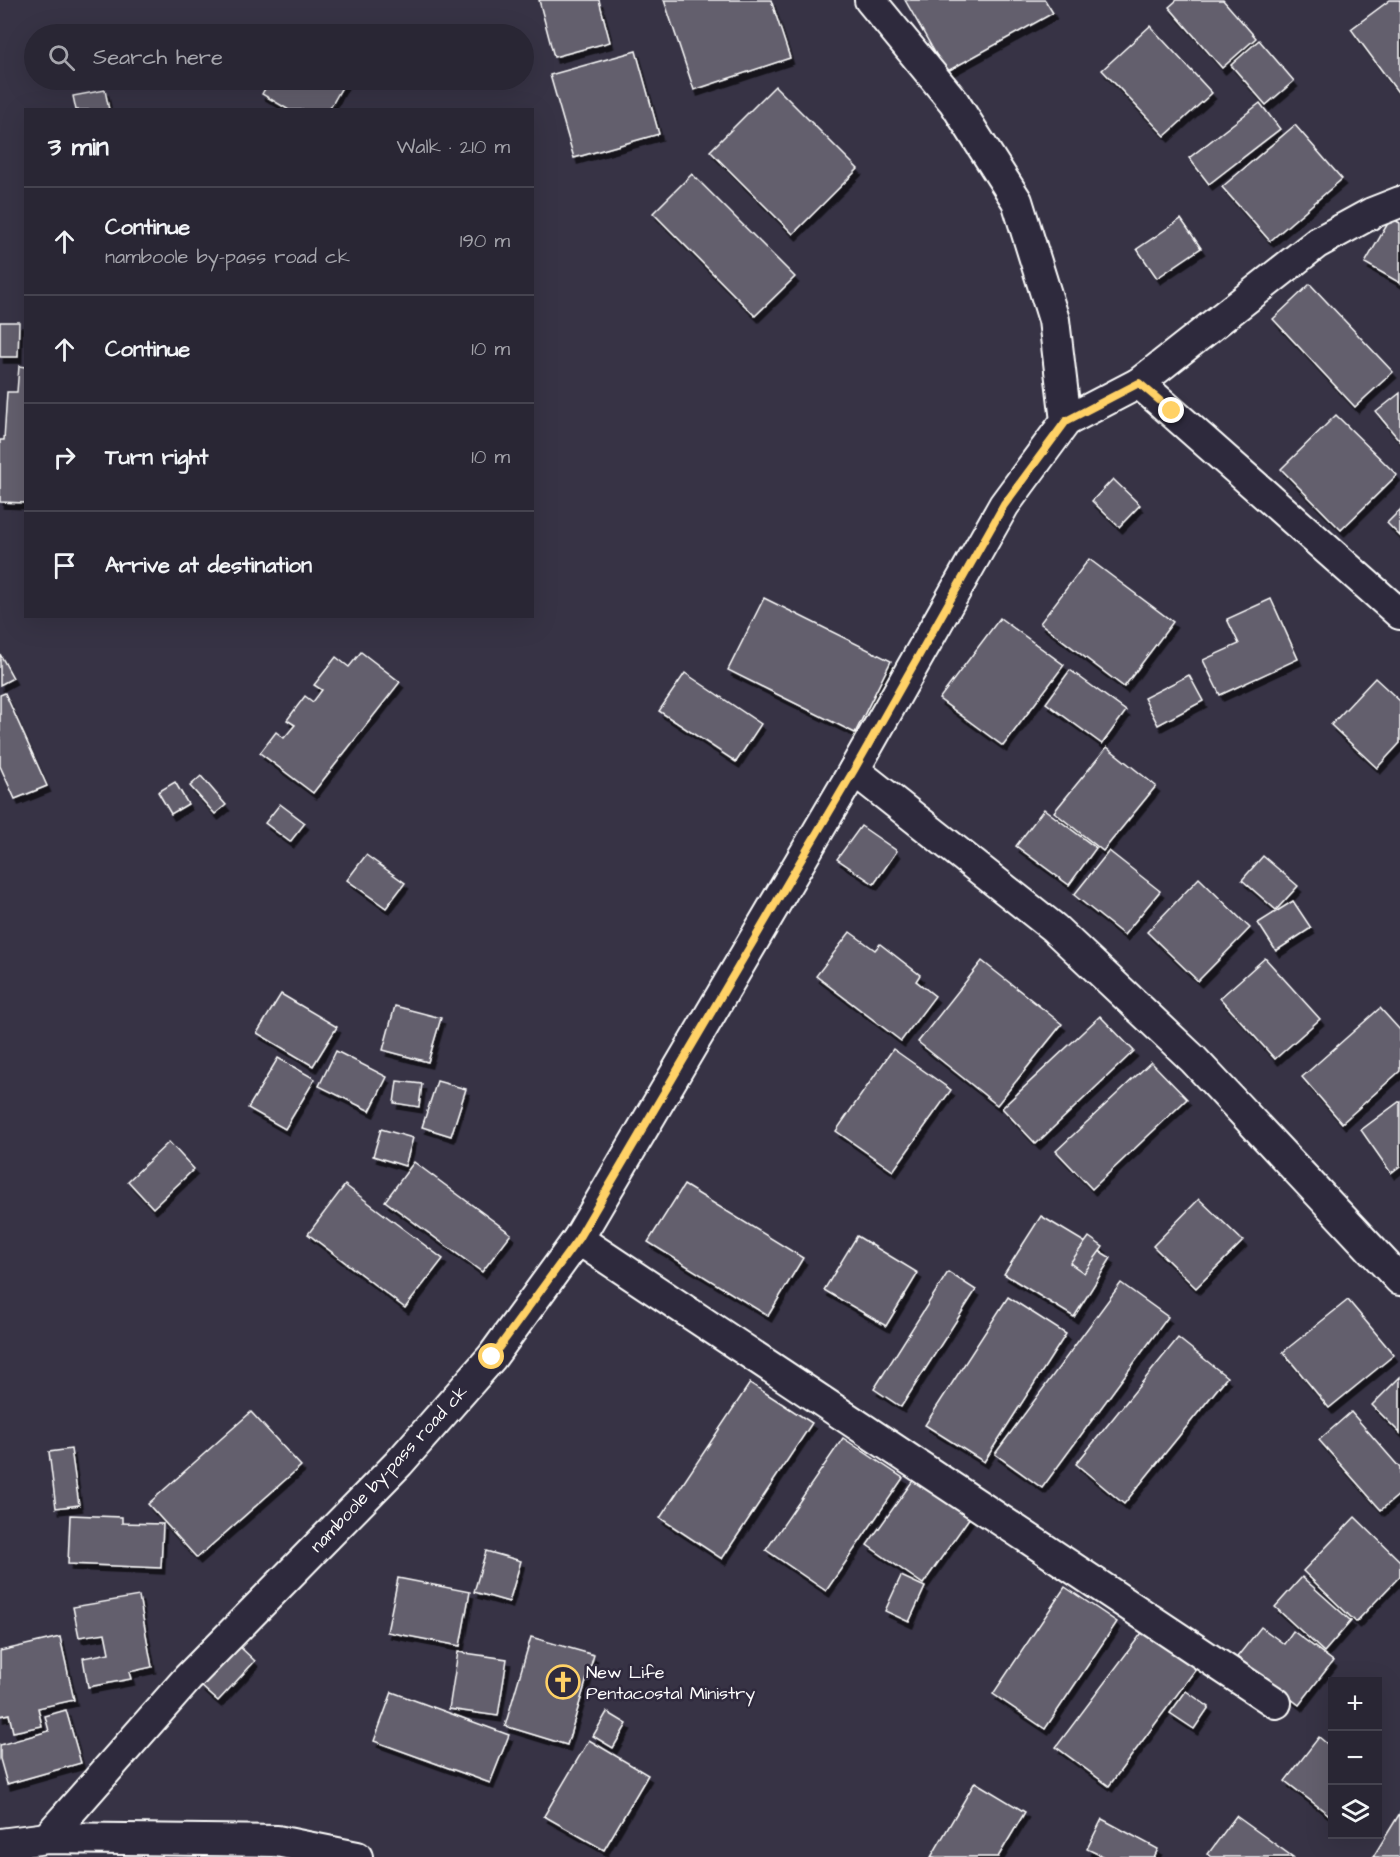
<!DOCTYPE html>
<html lang="en">
<head>
<meta charset="utf-8">
<style>
  :root { --surface:#292634; --page:#312e3c; --text:#f1f3f6; --muted:#a5a5ac; --line:#45434f }
  body { margin:0; font-family:"Architects Daughter",sans-serif; background:var(--page); color:var(--text) }
  .controls { position:absolute; right:18px; bottom:18px; display:grid; overflow:hidden; border-radius:0px; box-shadow:0 6px 24px #0002 }
  .controls button { width:54px; height:54px; display:grid; place-items:center; padding:0; border:0; border-bottom:2px solid var(--line); background:var(--surface); color:var(--text); font:30px sans-serif }
  .stop { position:absolute; width:18px; height:18px; margin:-14px; border:4px solid #ffd166; border-radius:50%; background:#fff }
  .stop.end { background:#ffd166; border-color:#fff; box-shadow:0 2px 6px #0008 }
  .list { margin:0; padding:0; list-style:none }
  h2 { display:flex; justify-content:space-between; align-items:center; height:78px; margin:0; padding:0 24px; font-size:26px }
  h2 small { font-size:20px; font-weight:400; color:var(--muted) }
  .list li { display:grid; grid-template-columns:39px 1fr auto; gap:18px; align-items:center; box-sizing:border-box; height:108px; padding:0 24px; border-top:2px solid var(--line) }
  .list b { display:block; font-size:22px; white-space:nowrap }
  .list p { margin:0; font-size:20px; white-space:nowrap; color:var(--muted) }
  .list em { font-size:20px; font-style:normal; color:var(--muted) }
  .icon { flex:none; width:33px; height:33px; fill:none; stroke:currentColor; stroke-width:2; stroke-linecap:round; stroke-linejoin:round }
  .map { position:relative; flex:none; width:1400px; height:1857px; overflow:hidden }
  .search { position:absolute; background:var(--surface); box-shadow:0 6px 24px #0002; left:24px; top:24px; width:510px; height:66px; display:flex; align-items:center; gap:15px; box-sizing:border-box; padding:0 21px; border-radius:33px; color:var(--muted); font-size:22px }
  .panel { position:absolute; background:var(--surface); box-shadow:0 6px 24px #0002; left:24px; top:108px; width:510px; height:510px; border-radius:0px }
  .map>svg:first-child { display:block }
  .building { fill:#635f6d; stroke:#fff; stroke-width:1.5; filter:url(#shadow) }
  .lines { fill:none; stroke-linecap:round; stroke-linejoin:round }
  .minor-casing { stroke:#fff; stroke-width:34 }
  .minor { stroke:#2f2a3d; stroke-width:30 }
  .route { stroke:#ffd166; stroke-width:8 }
  .labels { text-anchor:middle; dominant-baseline:central; stroke-width:5; stroke-linejoin:round; paint-order:stroke }
  .street-label { font-size:18px; fill:#fff; stroke:#2f2a3d }
  .poi-label { font-size:18px; fill:#fff; stroke:#2f2a3d; text-anchor:start }
</style>
</head>
<body>
<div class="map">
<svg width="1400" height="1857" viewBox="0 0 1400 1857">
  <defs>
    <filter id="shadow"><feDropShadow dx="3.5" dy="6" stdDeviation="0" flood-color="#0009"/></filter>
  </defs>
  <rect width="100%" height="100%" fill="#373345"/>
  <filter id="ink" filterUnits="userSpaceOnUse"><feTurbulence type="fractalNoise" baseFrequency=".0167" numOctaves="2"/><feDisplacementMap in="SourceGraphic" scale="12" xChannelSelector="R" yChannelSelector="G"/><feConvolveMatrix kernelMatrix="1 2 1 2 8 2 1 2 1" color-interpolation-filters="sRGB"/></filter>
  <g filter="url(#ink)">
    <g class="building">
      <path d="M 539,0 L 599,0 L 610,42 L 554,57 Z"/>
      <path d="M 664,0 L 771,0 L 790,58 L 694,90 Z"/>
      <path d="M 905,0 L 1045,0 L 1053,13 L 946,72 Z"/>
      <path d="M 1177,0 L 1223,0 L 1256,38 L 1222,68 L 1169,7 Z"/>
      <path d="M 1390,0 L 1400,0 L 1400,95 L 1351,29 Z"/>
      <path d="M 1150,26 L 1212,93 L 1165,136 L 1102,70 Z"/>
      <path d="M 1259,40 L 1294,81 L 1266,105 L 1231,65 Z"/>
      <path d="M 636,51 L 659,134 L 574,158 L 550,75 Z"/>
      <path d="M 270,80 L 346,80 L 329,110 L 289,110 L 262,94 Z"/>
      <path d="M 775,86 L 858,169 L 793,234 L 710,151 Z"/>
      <path d="M 105,90 L 109,110 L 76,110 L 73,96 Z"/>
      <path d="M 1260,103 L 1280,129 L 1209,184 L 1189,158 Z"/>
      <path d="M 1295,125 L 1342,179 L 1270,241 L 1222,187 Z"/>
      <path d="M 692,174 L 795,277 L 755,316 L 653,213 Z"/>
      <path d="M 1391,218 L 1400,223 L 1400,283 L 1365,263 Z"/>
      <path d="M 1181,219 L 1201,248 L 1157,278 L 1137,249 Z"/>
      <path d="M 1310,284 L 1393,372 L 1355,407 L 1273,319 Z"/>
      <path d="M 0,322 L 19,322 L 18,357 L 0,357 Z"/>
      <path d="M 19,366 L 26,367 L 26,503 L 0,502 L 0,440 L 4,440 L 7,392 L 17,392 Z"/>
      <path d="M 1400,393 L 1400,441 L 1376,412 Z"/>
      <path d="M 1336,415 L 1397,475 L 1341,530 L 1281,469 Z"/>
      <path d="M 1113,479 L 1140,505 L 1119,527 L 1092,501 Z"/>
      <path d="M 1400,510 L 1400,536 L 1387,523 Z"/>
      <path d="M 1089,559 L 1173,622 L 1124,687 L 1040,623 Z"/>
      <path d="M 764,598 L 891,661 L 855,733 L 728,670 Z"/>
      <path d="M 1271,599 L 1298,659 L 1220,695 L 1203,660 L 1239,644 L 1227,619 Z"/>
      <path d="M 1000,618 L 1064,665 L 1003,746 L 939,699 Z"/>
      <path d="M 361,652 L 400,682 L 313,793 L 260,753 L 276,732 L 284,738 L 295,725 L 287,720 L 305,696 L 313,702 L 322,690 L 314,685 L 336,657 L 349,667 Z"/>
      <path d="M 0,654 L 13,678 L 0,685 Z"/>
      <path d="M 1070,670 L 1126,711 L 1102,744 L 1046,703 Z"/>
      <path d="M 685,673 L 761,724 L 736,762 L 659,711 Z"/>
      <path d="M 1189,675 L 1203,701 L 1158,725 L 1144,698 Z"/>
      <path d="M 1375,678 L 1400,701 L 1400,743 L 1377,768 L 1331,725 Z"/>
      <path d="M 5,693 L 47,786 L 15,799 L 0,766 L 0,695 Z"/>
      <path d="M 1107,747 L 1156,786 L 1103,851 L 1054,812 Z"/>
      <path d="M 201,776 L 226,805 L 215,814 L 190,786 Z"/>
      <path d="M 175,782 L 188,804 L 171,814 L 158,792 Z"/>
      <path d="M 280,804 L 305,823 L 290,842 L 265,823 Z"/>
      <path d="M 1044,809 L 1096,848 L 1069,885 L 1016,846 Z"/>
      <path d="M 861,826 L 897,851 L 874,884 L 837,859 Z"/>
      <path d="M 1109,851 L 1160,891 L 1124,935 L 1074,895 Z"/>
      <path d="M 366,855 L 405,883 L 386,908 L 347,880 Z"/>
      <path d="M 1263,856 L 1298,886 L 1276,910 L 1242,880 Z"/>
      <path d="M 1199,878 L 1250,928 L 1198,981 L 1147,932 Z"/>
      <path d="M 1293,901 L 1311,928 L 1276,951 L 1258,923 Z"/>
      <path d="M 850,932 L 875,950 L 880,944 L 920,975 L 916,981 L 935,996 L 901,1041 L 816,976 Z"/>
      <path d="M 1265,958 L 1320,1019 L 1275,1059 L 1220,998 Z"/>
      <path d="M 982,961 L 1062,1024 L 997,1105 L 918,1042 Z"/>
      <path d="M 281,994 L 337,1027 L 313,1066 L 257,1033 Z"/>
      <path d="M 395,1006 L 441,1018 L 428,1062 L 383,1050 Z"/>
      <path d="M 1380,1008 L 1400,1030 L 1400,1071 L 1342,1123 L 1302,1077 Z"/>
      <path d="M 1100,1016 L 1134,1051 L 1036,1144 L 1002,1108 Z"/>
      <path d="M 893,1049 L 951,1090 L 893,1171 L 836,1131 Z"/>
      <path d="M 336,1051 L 387,1077 L 370,1111 L 319,1086 Z"/>
      <path d="M 278,1058 L 315,1079 L 285,1129 L 248,1108 Z"/>
      <path d="M 1151,1062 L 1187,1099 L 1092,1189 L 1056,1151 Z"/>
      <path d="M 397,1081 L 422,1084 L 419,1107 L 394,1103 Z"/>
      <path d="M 437,1081 L 466,1089 L 451,1136 L 422,1127 Z"/>
      <path d="M 1400,1101 L 1400,1166 L 1391,1173 L 1361,1130 Z"/>
      <path d="M 381,1129 L 413,1138 L 405,1166 L 373,1156 Z"/>
      <path d="M 169,1142 L 194,1169 L 153,1208 L 128,1181 Z"/>
      <path d="M 414,1162 L 511,1234 L 482,1272 L 385,1201 Z"/>
      <path d="M 345,1185 L 443,1259 L 405,1308 L 308,1234 Z"/>
      <path d="M 684,1185 L 803,1258 L 768,1316 L 648,1242 Z"/>
      <path d="M 1199,1199 L 1243,1241 L 1196,1288 L 1153,1246 Z"/>
      <path d="M 1041,1216 L 1111,1258 L 1074,1317 L 1004,1274 Z"/>
      <path d="M 857,1236 L 918,1273 L 886,1326 L 824,1290 Z"/>
      <path d="M 1089,1237 L 1103,1247 L 1084,1273 L 1070,1263 Z"/>
      <path d="M 948,1272 L 976,1290 L 901,1407 L 874,1389 Z"/>
      <path d="M 1121,1283 L 1168,1317 L 1042,1488 L 995,1454 Z"/>
      <path d="M 1008,1297 L 1066,1334 L 984,1462 L 925,1425 Z"/>
      <path d="M 1348,1300 L 1394,1355 L 1329,1408 L 1283,1352 Z"/>
      <path d="M 1178,1338 L 1227,1377 L 1124,1504 L 1076,1464 Z"/>
      <path d="M 1400,1377 L 1400,1433 L 1372,1405 Z"/>
      <path d="M 750,1383 L 812,1423 L 722,1559 L 660,1518 Z"/>
      <path d="M 251,1412 L 301,1466 L 197,1558 L 148,1504 Z"/>
      <path d="M 1351,1412 L 1400,1468 L 1400,1494 L 1381,1510 L 1319,1440 Z"/>
      <path d="M 843,1438 L 903,1478 L 826,1591 L 766,1550 Z"/>
      <path d="M 71,1449 L 79,1505 L 56,1508 L 49,1452 Z"/>
      <path d="M 914,1479 L 970,1517 L 923,1584 L 867,1545 Z"/>
      <path d="M 70,1515 L 122,1517 L 122,1523 L 163,1524 L 161,1568 L 68,1564 Z"/>
      <path d="M 1355,1517 L 1400,1561 L 1400,1576 L 1356,1622 L 1303,1571 Z"/>
      <path d="M 486,1551 L 521,1561 L 509,1602 L 474,1592 Z"/>
      <path d="M 901,1576 L 925,1587 L 909,1622 L 885,1611 Z"/>
      <path d="M 1302,1577 L 1351,1621 L 1324,1652 L 1275,1607 Z"/>
      <path d="M 398,1578 L 470,1592 L 460,1646 L 387,1632 Z"/>
      <path d="M 1065,1587 L 1117,1622 L 1045,1729 L 993,1694 Z"/>
      <path d="M 139,1596 L 152,1667 L 129,1672 L 131,1679 L 88,1687 L 83,1658 L 109,1653 L 105,1633 L 79,1637 L 73,1607 Z"/>
      <path d="M 1147,1626 L 1199,1665 L 1109,1786 L 1056,1747 Z"/>
      <path d="M 1261,1627 L 1284,1644 L 1293,1631 L 1333,1661 L 1299,1705 L 1237,1657 Z"/>
      <path d="M 60,1637 L 74,1700 L 38,1708 L 42,1726 L 13,1732 L 9,1714 L 0,1716 L 0,1651 Z"/>
      <path d="M 531,1637 L 594,1655 L 567,1745 L 505,1726 Z"/>
      <path d="M 238,1645 L 255,1661 L 218,1701 L 201,1686 Z"/>
      <path d="M 458,1652 L 507,1659 L 498,1716 L 449,1709 Z"/>
      <path d="M 1186,1691 L 1209,1707 L 1194,1729 L 1170,1713 Z"/>
      <path d="M 392,1692 L 509,1735 L 490,1783 L 374,1741 Z"/>
      <path d="M 66,1710 L 81,1763 L 7,1784 L 0,1759 L 0,1745 L 49,1731 L 45,1716 Z"/>
      <path d="M 607,1712 L 627,1724 L 613,1748 L 593,1736 Z"/>
      <path d="M 1319,1737 L 1332,1748 L 1332,1817 L 1285,1781 Z"/>
      <path d="M 589,1740 L 648,1775 L 604,1850 L 544,1816 Z"/>
      <path d="M 975,1782 L 1025,1812 L 998,1857 L 931,1857 Z"/>
      <path d="M 1400,1813 L 1400,1857 L 1373,1857 Z"/>
      <path d="M 1236,1816 L 1293,1857 L 1212,1857 L 1208,1854 Z"/>
      <path d="M 1102,1819 L 1158,1849 L 1154,1857 L 1104,1857 L 1087,1849 Z"/>
    </g>
    <g class="lines">
      <defs>
        <g id="minor">
          <path d="M 1139,383 L 1400,614"/>
          <path d="M 1066,421 L 1139,383 L 1317,243 L 1372,213 L 1400,202"/>
          <path d="M 854,770 L 1054,928 L 1193,1059 L 1400,1280"/>
          <path d="M 578,1239 L 1276,1703"/>
          <path d="M 47,1838 L 188,1678 L 399,1463 L 492,1357 L 578,1239 L 854,770 L 1004,505 L 1066,421 L 1054,320 L 1017,201 L 954,102 L 870,0"/>
          <path d="M 0,1844 L 47,1838 L 277,1841 L 357,1857"/>
        </g>
      </defs>
      <use href="#minor" class="minor-casing"/>
      <use href="#minor" class="minor"/>
    </g>
  </g>
  <g class="lines" filter="url(#ink)">
    <path class="route" d="M 492,1357 L 578,1239 L 854,770 L 1004,505 L 1066,421 L 1139,383 L 1172,411"/>
  </g>
  <defs>
    <symbol id="church-ring" viewBox="-11 -11 22 22"><circle r="9.5" fill="#2f2a3d" stroke="#ffd166" stroke-width="1.5"/><path d="M-1.2-6h2.4v3.5h3.3v2.4h-3.3V6h-2.4V-.1h-3.3v-2.4h3.3Z" fill="#ffd166"/></symbol>
  </defs>
  <g fill-rule="evenodd">
    <use href="#church-ring" x="544" y="1663" width="38" height="38"/>
  </g>
  <g class="labels">
    <g class="street-label">
      <text transform="translate(389 1469) rotate(-47)">namboole by-pass road ck</text>
    </g>
    <g class="poi-label">
      <text x="586" y="1672">New Life<tspan x="586" dy="21">Pentacostal Ministry</tspan></text>
    </g>
  </g>
</svg>
<div class="controls">
<button>+</button>
<button>−</button>
<button><svg class="icon" aria-label="layers" viewBox="0 0 24 24"><path d="M12 4l9 5-9 5-9-5zM3 14l9 5 9-5"/></svg></button>
</div>
<div class="stop" style="left:492px;top:1357px"></div>
<div class="stop end" style="left:1172px;top:411px"></div>
<div class="search"><svg class="icon" aria-label="search" viewBox="0 0 24 24"><circle cx="10" cy="10" r="6"/><path d="M15 15l6 6"/></svg>Search here</div>
<section class="panel">
<h2>3 min<small>Walk · 210 m</small></h2>
<ul class="list">
<li><svg class="icon" aria-label="ahead" viewBox="0 0 24 24"><path d="M12 20V5M6 11l6-6 6 6"/></svg><div><b>Continue</b><p>namboole by-pass road ck</p></div><em>190 m</em></li>
<li><svg class="icon" aria-label="ahead" viewBox="0 0 24 24"><path d="M12 20V5M6 11l6-6 6 6"/></svg><div><b>Continue</b></div><em>10 m</em></li>
<li><svg class="icon" aria-label="right" viewBox="0 0 24 24"><path d="M7 20v-9h11M14 6l5 5-5 5"/></svg><div><b>Turn right</b></div><em>10 m</em></li>
<li><svg class="icon" aria-label="arrive" viewBox="0 0 24 24"><path d="M6 21V4h12l-3 4 3 4H6"/></svg><div><b>Arrive at destination</b></div></li>
</ul>
</section>
</div>
</body>
</html>
